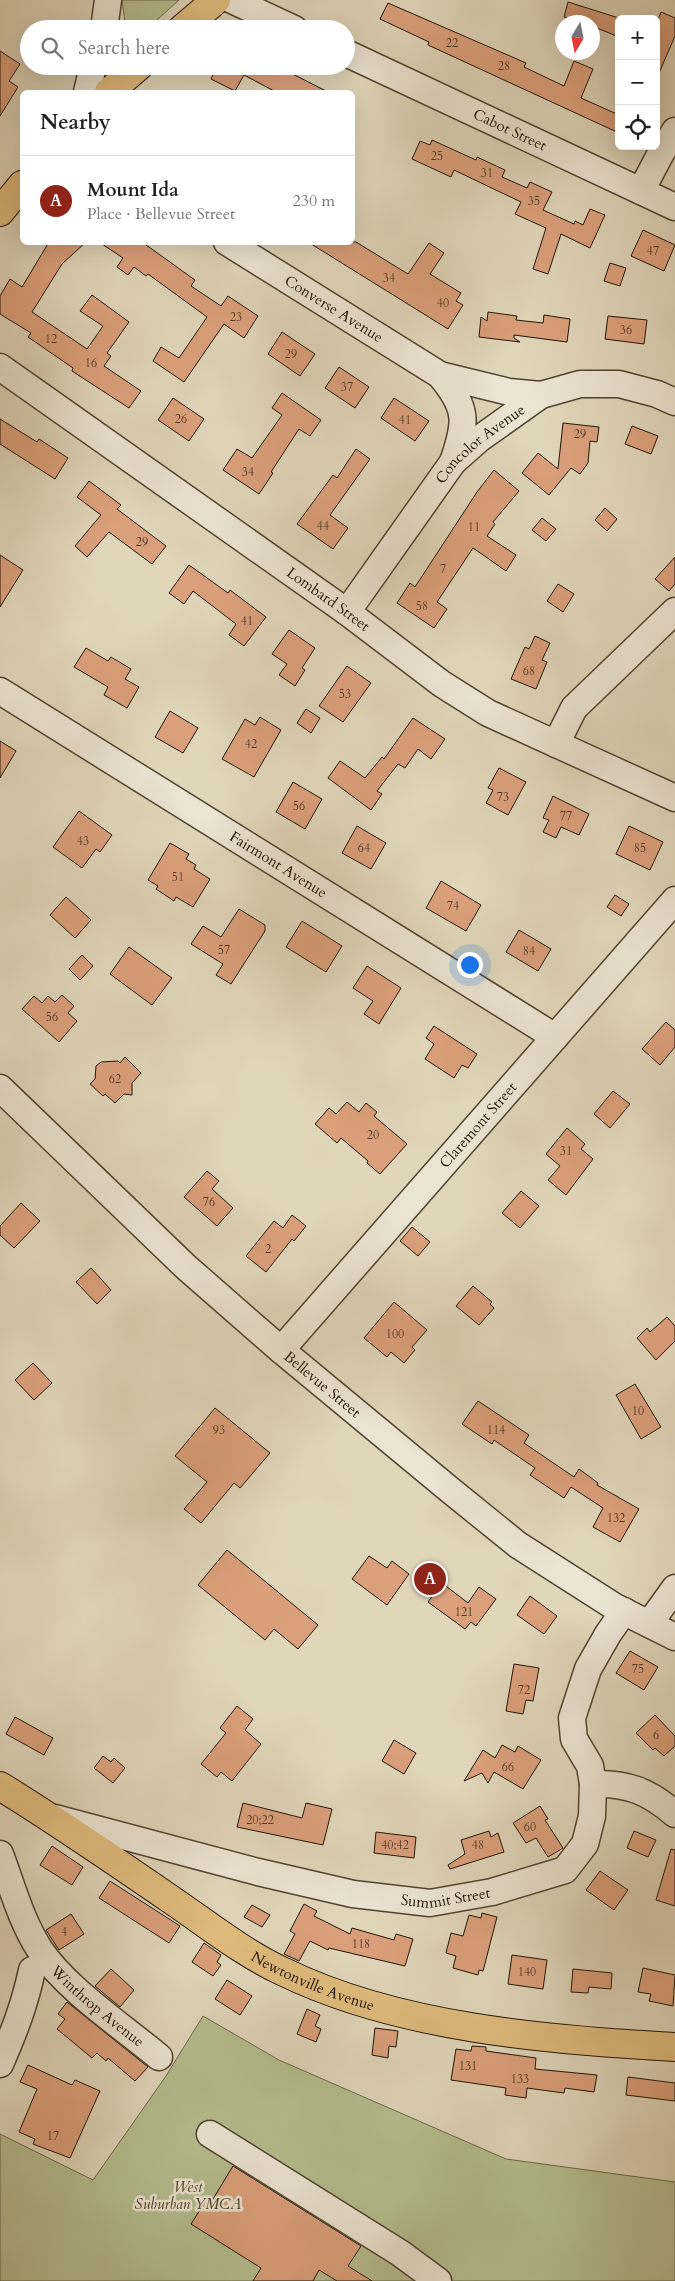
<!DOCTYPE html>
<html lang="en">
<head>
<meta charset="utf-8">
<style>
  :root { --surface:#fff; --page:#f2f2f2; --text:#202124; --muted:#757577; --line:#e0e0e0; --accent:#8f2418 }
  body { margin:0; font-family:Cardo,serif; background:var(--page); color:var(--text) }
  .controls { position:absolute; right:15px; top:15px; display:grid; overflow:hidden; border-radius:8px; box-shadow:0 5px 20px #0002 }
  .controls button { width:45px; height:45px; display:grid; place-items:center; padding:0; border:0; border-bottom:1px solid var(--line); background:var(--surface); color:var(--text); font:25px sans-serif }
  .compass { position:absolute; left:555px; top:15px; width:45px; height:45px; border-radius:50%; background:var(--surface); box-shadow:0 5px 20px #0002; rotate:190deg }
  .you { position:absolute; left:469px; top:964px; width:18px; height:18px; margin:-12px; border:4px solid #fff; border-radius:50%; background:#1a73e8; box-shadow:0 0 0 8px #1a73e833 }
  .badge { display:grid; place-items:center; width:32px; height:32px; border-radius:50%; background:var(--accent); color:#fff; font-size:16px; font-weight:700 }
  .pin { position:absolute; translate:-50% -50%; border:2px solid #fff; box-shadow:0 1px 5px #0006 }
  .list { margin:0; padding:0; list-style:none }
  h2 { display:flex; justify-content:space-between; align-items:center; height:65px; margin:0; padding:0 20px; font-size:21px }
  h2 small { font-size:16px; font-weight:400; color:var(--muted) }
  .list li { display:grid; grid-template-columns:32px 1fr auto; gap:15px; align-items:center; box-sizing:border-box; height:90px; padding:0 20px; border-top:1px solid var(--line) }
  .list b { display:block; font-size:19px; white-space:nowrap }
  .list p { margin:0; font-size:16px; white-space:nowrap; color:var(--muted) }
  .list em { font-size:16px; font-style:normal; color:var(--muted) }
  .icon { flex:none; width:28px; height:28px; fill:none; stroke:currentColor; stroke-width:2; stroke-linecap:round; stroke-linejoin:round }
  .map { position:relative; flex:none; width:675px; height:2281px; overflow:hidden }
  .search { position:absolute; background:var(--surface); box-shadow:0 5px 20px #0002; left:20px; top:20px; width:335px; height:55px; display:flex; align-items:center; gap:12px; box-sizing:border-box; padding:0 18px; border-radius:28px; color:var(--muted); font-size:19px }
  .panel { position:absolute; background:var(--surface); box-shadow:0 5px 20px #0002; left:20px; top:90px; width:335px; height:155px; border-radius:8px }
  .map>svg:first-child { display:block }
  .green { fill:#b5bd8e; stroke:#6b6848 }
  .building { fill:#daa07b; stroke:#211402 }
  .lines { fill:none; stroke-linecap:round; stroke-linejoin:round }
  .minor-casing { stroke:#514430; stroke-width:29 }
  .major-casing { stroke:#211402; stroke-width:30 }
  .minor { stroke:#ebe4d2; stroke-width:26 }
  .major { stroke:#e0bb7d; stroke-width:28 }
  .labels { text-anchor:middle; dominant-baseline:central; stroke-width:5; stroke-linejoin:round; paint-order:stroke }
  .number-label { font-size:12px; fill:#4f3720 }
  .street-label { font-size:15px; fill:#211402; stroke:#ebe4d2 }
  .park-label { font-size:15px; font-style:italic; fill:#4d472c; stroke:#ebe4d2 }
</style>
</head>
<body>
<div class="map">
<svg width="675" height="2281" viewBox="0 0 675 2281">
  <rect width="100%" height="100%" fill="#e0d6ba"/>
  <filter id="stains"><feTurbulence type="fractalNoise" baseFrequency=".004" numOctaves="4"/><feColorMatrix values="0 0 0 0 .2 0 0 0 0 .09 0 0 0 0 .02 0 0 0 .5 -.17"/></filter>
  <radialGradient id="worn" r=".72"><stop offset=".6" stop-color="#630" stop-opacity="0"/><stop offset="1" stop-color="#630" stop-opacity=".3"/></radialGradient>
  <g class="green">
    <path d="M 122,0 L 179,0 L 147,29 L 126,29 Z"/>
    <path d="M 203,2016 L 279,2060 L 506,2159 L 675,2182 L 675,2281 L 0,2281 L 0,2134 L 93,2180 L 166,2076 Z"/>
  </g>
  <g class="building">
    <path d="M 568,2 L 622,19 L 619,19 L 619,37 L 592,26 L 592,22 L 570,22 L 571,19 L 564,17 Z"/>
    <path d="M 388,3 L 526,63 L 524,67 L 564,86 L 574,61 L 593,69 L 581,98 L 619,115 L 619,133 L 428,45 L 429,42 L 380,19 Z"/>
    <path d="M 661,12 L 675,18 L 675,36 L 656,80 L 656,25 Z"/>
    <path d="M 0,51 L 20,64 L 9,81 L 18,87 L 0,116 Z"/>
    <path d="M 217,66 L 277,66 L 328,92 L 276,92 L 244,75 L 235,91 L 211,79 Z"/>
    <path d="M 432,140 L 476,160 L 477,157 L 505,170 L 502,177 L 527,188 L 530,182 L 552,192 L 543,210 L 574,224 L 575,221 L 583,225 L 590,209 L 605,215 L 590,248 L 561,234 L 548,274 L 533,269 L 546,228 L 515,214 L 521,202 L 454,170 L 451,177 L 412,159 L 420,141 L 430,145 Z"/>
    <path d="M 643,230 L 675,245 L 664,271 L 631,256 Z"/>
    <path d="M 49,242 L 86,242 L 62,264 L 32,312 L 87,349 L 103,326 L 80,311 L 92,295 L 129,322 L 107,353 L 111,356 L 104,366 L 141,391 L 129,408 L 72,371 L 73,368 L 28,337 L 31,333 L 0,314 L 0,296 L 10,279 L 22,287 Z"/>
    <path d="M 99,242 L 142,242 L 195,280 L 191,286 L 221,306 L 228,296 L 258,316 L 244,338 L 224,324 L 184,382 L 153,361 L 161,347 L 179,358 L 207,317 L 148,274 L 146,276 L 134,267 L 128,275 L 117,267 L 123,258 Z"/>
    <path d="M 308,242 L 356,242 L 408,274 L 429,243 L 444,253 L 430,274 L 461,293 L 456,301 L 463,305 L 448,329 Z"/>
    <path d="M 610,263 L 626,268 L 620,286 L 604,281 Z"/>
    <path d="M 488,312 L 517,316 L 516,320 L 543,323 L 544,315 L 570,319 L 567,342 L 514,335 L 514,338 L 520,342 L 479,337 L 481,317 L 487,321 Z"/>
    <path d="M 608,316 L 647,320 L 644,344 L 605,339 Z"/>
    <path d="M 282,332 L 315,354 L 300,376 L 268,354 Z"/>
    <path d="M 339,367 L 369,387 L 355,408 L 325,388 Z"/>
    <path d="M 282,393 L 321,420 L 310,436 L 299,429 L 271,472 L 273,473 L 259,494 L 223,470 L 237,449 L 252,458 L 282,415 L 272,408 Z"/>
    <path d="M 173,398 L 204,419 L 189,441 L 158,420 Z"/>
    <path d="M 394,398 L 429,421 L 415,441 L 381,418 Z"/>
    <path d="M 0,419 L 37,442 L 39,439 L 68,458 L 55,479 L 0,444 Z"/>
    <path d="M 563,423 L 599,427 L 597,442 L 590,441 L 588,463 L 580,474 L 571,468 L 549,495 L 522,473 L 538,453 L 558,469 Z"/>
    <path d="M 632,426 L 658,436 L 651,454 L 625,444 Z"/>
    <path d="M 356,449 L 370,459 L 330,515 L 348,528 L 333,549 L 297,524 L 333,475 L 337,478 Z"/>
    <path d="M 494,470 L 519,491 L 493,522 L 495,524 L 487,536 L 516,555 L 506,571 L 473,548 L 437,602 L 447,609 L 434,628 L 397,603 L 410,583 L 415,587 L 477,492 Z"/>
    <path d="M 89,481 L 121,505 L 117,509 L 166,546 L 152,564 L 109,532 L 87,557 L 75,546 L 101,515 L 77,497 Z"/>
    <path d="M 605,508 L 617,519 L 607,531 L 595,520 Z"/>
    <path d="M 542,518 L 556,529 L 546,541 L 532,530 Z"/>
    <path d="M 0,555 L 23,570 L 0,607 Z"/>
    <path d="M 675,557 L 675,584 L 669,591 L 655,579 Z"/>
    <path d="M 189,565 L 228,593 L 230,590 L 266,617 L 244,646 L 229,635 L 236,624 L 193,591 L 184,604 L 169,593 Z"/>
    <path d="M 558,584 L 574,594 L 563,612 L 547,601 Z"/>
    <path d="M 289,630 L 315,648 L 302,668 L 305,670 L 295,686 L 279,675 L 287,664 L 272,654 Z"/>
    <path d="M 535,636 L 550,643 L 542,660 L 547,662 L 536,689 L 511,679 L 525,647 L 529,649 Z"/>
    <path d="M 86,648 L 108,661 L 111,657 L 131,669 L 125,679 L 139,687 L 127,708 L 104,695 L 108,687 L 74,667 Z"/>
    <path d="M 347,666 L 371,683 L 343,722 L 319,706 Z"/>
    <path d="M 306,709 L 320,718 L 311,733 L 297,723 Z"/>
    <path d="M 170,711 L 198,728 L 183,753 L 155,737 Z"/>
    <path d="M 260,717 L 281,730 L 254,777 L 222,759 L 245,719 L 255,725 Z"/>
    <path d="M 413,718 L 445,739 L 431,759 L 418,749 L 405,768 L 398,764 L 377,791 L 382,794 L 371,810 L 328,778 L 340,761 L 365,778 L 382,757 L 384,759 Z"/>
    <path d="M 0,741 L 16,751 L 0,778 Z"/>
    <path d="M 499,768 L 526,782 L 508,815 L 486,803 L 493,790 L 488,788 Z"/>
    <path d="M 293,782 L 322,799 L 305,829 L 276,812 Z"/>
    <path d="M 553,796 L 589,814 L 579,835 L 561,827 L 556,838 L 543,832 L 549,820 L 543,818 Z"/>
    <path d="M 79,811 L 112,835 L 100,852 L 96,849 L 82,868 L 53,847 Z"/>
    <path d="M 357,826 L 386,843 L 371,869 L 342,853 Z"/>
    <path d="M 629,826 L 663,842 L 650,870 L 616,854 Z"/>
    <path d="M 170,843 L 189,854 L 186,859 L 196,865 L 194,869 L 210,879 L 193,907 L 176,897 L 174,901 L 156,889 L 158,886 L 148,880 Z"/>
    <path d="M 441,881 L 481,905 L 466,931 L 426,908 Z"/>
    <path d="M 615,895 L 629,904 L 621,916 L 607,907 Z"/>
    <path d="M 66,897 L 91,920 L 75,938 L 50,915 Z"/>
    <path d="M 239,909 L 265,925 L 265,931 L 231,984 L 216,975 L 223,964 L 191,944 L 203,926 L 221,937 Z"/>
    <path d="M 302,921 L 342,946 L 326,972 L 286,947 Z"/>
    <path d="M 519,930 L 551,949 L 538,971 L 506,952 Z"/>
    <path d="M 129,947 L 172,978 L 152,1005 L 110,974 Z"/>
    <path d="M 82,955 L 93,966 L 80,980 L 69,969 Z"/>
    <path d="M 367,966 L 401,988 L 379,1024 L 364,1014 L 373,1001 L 353,988 Z"/>
    <path d="M 62,995 L 74,1006 L 68,1013 L 77,1021 L 59,1042 L 22,1009 L 34,996 L 42,1003 L 48,996 L 55,1002 Z"/>
    <path d="M 666,1022 L 675,1030 L 675,1047 L 660,1065 L 642,1049 Z"/>
    <path d="M 434,1026 L 477,1054 L 468,1068 L 462,1065 L 454,1078 L 425,1059 L 434,1044 L 426,1038 Z"/>
    <path d="M 125,1057 L 141,1073 L 132,1083 L 132,1095 L 124,1094 L 115,1103 L 105,1094 L 103,1096 L 90,1084 L 95,1079 L 96,1066 L 101,1062 L 118,1061 L 120,1063 Z"/>
    <path d="M 613,1091 L 630,1104 L 610,1128 L 594,1114 Z"/>
    <path d="M 347,1102 L 359,1112 L 366,1103 L 377,1112 L 374,1116 L 407,1144 L 380,1174 L 367,1163 L 368,1161 L 341,1138 L 337,1143 L 315,1124 L 329,1108 L 336,1114 Z"/>
    <path d="M 567,1128 L 585,1144 L 581,1149 L 593,1159 L 566,1195 L 548,1180 L 560,1166 L 546,1154 Z"/>
    <path d="M 207,1171 L 219,1181 L 212,1189 L 233,1208 L 217,1226 L 184,1197 Z"/>
    <path d="M 521,1191 L 539,1206 L 520,1228 L 502,1213 Z"/>
    <path d="M 21,1203 L 40,1221 L 14,1248 L 0,1235 L 0,1226 Z"/>
    <path d="M 292,1215 L 306,1226 L 294,1241 L 292,1239 L 266,1272 L 246,1256 L 274,1221 L 283,1228 Z"/>
    <path d="M 412,1227 L 430,1242 L 418,1256 L 400,1241 Z"/>
    <path d="M 91,1268 L 111,1290 L 97,1304 L 76,1282 Z"/>
    <path d="M 473,1286 L 492,1302 L 490,1304 L 494,1308 L 479,1325 L 456,1306 Z"/>
    <path d="M 394,1302 L 427,1330 L 412,1347 L 415,1350 L 404,1363 L 391,1352 L 387,1357 L 364,1338 Z"/>
    <path d="M 667,1317 L 675,1326 L 675,1341 L 656,1360 L 637,1338 L 647,1328 L 650,1332 Z"/>
    <path d="M 33,1363 L 52,1383 L 34,1400 L 15,1380 Z"/>
    <path d="M 635,1384 L 661,1427 L 641,1439 L 616,1395 Z"/>
    <path d="M 478,1401 L 529,1435 L 524,1443 L 574,1477 L 579,1469 L 598,1483 L 597,1485 L 639,1509 L 620,1542 L 593,1527 L 603,1508 L 571,1487 L 564,1498 L 530,1475 L 535,1468 L 494,1440 L 492,1444 L 462,1424 Z"/>
    <path d="M 215,1408 L 270,1453 L 240,1488 L 234,1483 L 201,1523 L 184,1509 L 207,1482 L 175,1456 Z"/>
    <path d="M 227,1550 L 318,1625 L 298,1649 L 274,1629 L 265,1640 L 198,1585 Z"/>
    <path d="M 369,1556 L 387,1568 L 392,1561 L 409,1574 L 387,1605 L 352,1579 Z"/>
    <path d="M 442,1583 L 468,1603 L 479,1587 L 496,1599 L 476,1626 L 471,1622 L 465,1629 L 428,1602 Z"/>
    <path d="M 530,1596 L 557,1616 L 544,1634 L 517,1615 Z"/>
    <path d="M 630,1651 L 658,1667 L 644,1690 L 616,1673 Z"/>
    <path d="M 514,1664 L 539,1668 L 533,1701 L 526,1700 L 523,1714 L 506,1711 Z"/>
    <path d="M 237,1706 L 253,1719 L 245,1730 L 261,1744 L 232,1781 L 221,1772 L 217,1777 L 201,1764 L 226,1733 L 220,1728 Z"/>
    <path d="M 655,1715 L 675,1736 L 675,1746 L 664,1756 L 655,1748 L 653,1750 L 636,1733 Z"/>
    <path d="M 15,1717 L 53,1738 L 44,1755 L 6,1734 Z"/>
    <path d="M 394,1740 L 416,1753 L 404,1774 L 382,1761 Z"/>
    <path d="M 502,1745 L 515,1752 L 518,1746 L 541,1760 L 523,1789 L 494,1772 L 488,1783 L 482,1773 L 464,1781 L 483,1750 L 495,1758 Z"/>
    <path d="M 103,1756 L 111,1762 L 114,1758 L 125,1768 L 113,1783 L 94,1768 Z"/>
    <path d="M 243,1803 L 302,1818 L 306,1803 L 332,1809 L 323,1845 L 237,1827 Z"/>
    <path d="M 540,1806 L 548,1819 L 545,1820 L 563,1848 L 548,1857 L 536,1838 L 526,1843 L 513,1823 Z"/>
    <path d="M 489,1831 L 491,1837 L 498,1833 L 504,1852 L 450,1869 L 448,1865 L 465,1854 L 461,1840 Z"/>
    <path d="M 634,1831 L 656,1840 L 648,1857 L 627,1848 Z"/>
    <path d="M 376,1832 L 416,1837 L 414,1858 L 374,1853 Z"/>
    <path d="M 52,1846 L 83,1867 L 72,1885 L 40,1865 Z"/>
    <path d="M 671,1849 L 675,1850 L 675,1906 L 656,1900 Z"/>
    <path d="M 600,1871 L 628,1890 L 614,1910 L 586,1890 Z"/>
    <path d="M 110,1881 L 180,1926 L 169,1943 L 99,1898 Z"/>
    <path d="M 304,1904 L 317,1911 L 314,1916 L 350,1934 L 352,1928 L 394,1940 L 396,1934 L 413,1939 L 405,1966 L 329,1948 L 328,1950 L 310,1941 L 299,1961 L 284,1954 L 295,1934 L 290,1931 Z"/>
    <path d="M 252,1905 L 270,1915 L 262,1927 L 244,1917 Z"/>
    <path d="M 482,1913 L 497,1917 L 483,1971 L 479,1970 L 478,1975 L 453,1968 L 456,1956 L 446,1953 L 451,1933 L 463,1936 L 469,1915 L 481,1918 Z"/>
    <path d="M 71,1914 L 84,1934 L 59,1950 L 46,1930 Z"/>
    <path d="M 204,1943 L 221,1955 L 217,1962 L 221,1965 L 213,1976 L 192,1962 Z"/>
    <path d="M 512,1955 L 547,1960 L 543,1989 L 508,1984 Z"/>
    <path d="M 643,1968 L 675,1975 L 673,2006 L 649,2001 L 651,1994 L 638,1992 Z"/>
    <path d="M 111,1969 L 134,1990 L 120,2007 L 95,1986 Z"/>
    <path d="M 573,1969 L 612,1973 L 611,1989 L 589,1987 L 588,1993 L 571,1992 Z"/>
    <path d="M 227,1980 L 252,1996 L 240,2015 L 215,1999 Z"/>
    <path d="M 67,2002 L 148,2067 L 135,2081 L 108,2058 L 106,2061 L 97,2053 L 92,2058 L 57,2029 L 65,2019 L 58,2014 Z"/>
    <path d="M 307,2009 L 320,2015 L 315,2026 L 321,2029 L 316,2042 L 297,2034 Z"/>
    <path d="M 375,2028 L 398,2031 L 396,2047 L 389,2046 L 388,2058 L 372,2055 Z"/>
    <path d="M 472,2046 L 486,2047 L 486,2051 L 536,2058 L 535,2069 L 597,2075 L 594,2092 L 565,2088 L 564,2093 L 527,2088 L 526,2098 L 505,2095 L 506,2088 L 451,2080 L 456,2049 L 471,2051 Z"/>
    <path d="M 28,2065 L 72,2085 L 75,2080 L 100,2091 L 70,2158 L 33,2144 L 35,2139 L 19,2132 L 37,2089 L 20,2082 Z"/>
    <path d="M 628,2077 L 675,2083 L 675,2101 L 626,2095 Z"/>
    <path d="M 233,2166 L 361,2246 L 348,2266 L 372,2281 L 337,2281 L 319,2270 L 313,2281 L 253,2281 L 261,2268 L 191,2224 L 205,2202 L 210,2204 Z"/>
  </g>
  <g class="lines">
    <defs>
      <g id="minor">
        <path d="M 232,0 L 294,29"/>
        <path d="M 104,29 L 108,0"/>
        <path id="s1" d="M 346,53 L 675,207"/>
        <path d="M 87,92 L 93,66"/>
        <path d="M 641,191 L 661,153 L 675,131"/>
        <path id="s2" d="M 227,242 L 440,375 C 468,408 467,422 453,462"/>
        <path id="s3" d="M 0,367 L 347,612 L 442,684 L 488,713 L 675,798"/>
        <path d="M 440,375 L 509,392 L 541,395"/>
        <path id="s4" d="M 347,612 L 453,462 L 479,439 L 541,395 L 580,384 L 619,384 L 657,394 L 675,402"/>
        <path id="s5" d="M 0,691 L 555,1037"/>
        <path d="M 556,744 L 574,708 L 675,611"/>
        <path id="s6" d="M 0,1088 L 186,1267 L 281,1350 L 450,1490 L 518,1545 L 615,1607 L 675,1637"/>
        <path id="s7" d="M 281,1350 L 675,900"/>
        <path d="M 649,1624 L 675,1588"/>
        <path d="M 593,1784 C 628,1783 648,1791 675,1814"/>
        <path id="s8" d="M 55,1818 L 258,1872 L 353,1894 L 430,1903 L 492,1892 L 565,1870 L 585,1844 L 592,1816 L 593,1784 L 590,1766 L 574,1739 L 572,1718 L 588,1669 L 608,1634 L 624,1611"/>
        <path id="s9" d="M 0,1854 C 12,1886 21,1921 40,1950 C 67,1990 122,2026 159,2057"/>
        <path d="M 0,2064 C 14,2032 25,2004 32,1970"/>
        <path d="M 210,2134 L 400,2253 L 438,2281"/>
      </g>
      <g id="major">
        <path d="M 182,29 L 216,0"/>
        <path d="M 109,92 L 139,66"/>
        <path d="M 0,212 L 22,185"/>
        <path id="s10" d="M 0,1786 C 60,1823 118,1863 176,1903 C 211,1927 245,1954 284,1972 C 399,2028 549,2040 675,2047"/>
      </g>
    </defs>
    <use href="#minor" class="minor-casing"/>
    <use href="#major" class="major-casing"/>
    <use href="#minor" class="minor"/>
    <use href="#major" class="major"/>
  </g>
  <g class="labels">
    <g class="number-label">
      <text x="452" y="43">22</text>
      <text x="504" y="66">28</text>
      <text x="437" y="156">25</text>
      <text x="487" y="173">31</text>
      <text x="534" y="201">35</text>
      <text x="653" y="251">47</text>
      <text x="389" y="278">34</text>
      <text x="443" y="303">40</text>
      <text x="236" y="317">23</text>
      <text x="626" y="330">36</text>
      <text x="51" y="339">12</text>
      <text x="291" y="354">29</text>
      <text x="91" y="363">16</text>
      <text x="347" y="387">37</text>
      <text x="181" y="419">26</text>
      <text x="405" y="420">41</text>
      <text x="580" y="434">29</text>
      <text x="248" y="472">34</text>
      <text x="323" y="526">44</text>
      <text x="474" y="527">11</text>
      <text x="142" y="542">29</text>
      <text x="443" y="569">7</text>
      <text x="422" y="606">58</text>
      <text x="247" y="621">41</text>
      <text x="529" y="671">68</text>
      <text x="345" y="694">53</text>
      <text x="251" y="744">42</text>
      <text x="503" y="797">73</text>
      <text x="299" y="806">56</text>
      <text x="566" y="816">77</text>
      <text x="83" y="841">43</text>
      <text x="364" y="848">64</text>
      <text x="640" y="848">85</text>
      <text x="178" y="877">51</text>
      <text x="453" y="906">74</text>
      <text x="224" y="950">57</text>
      <text x="529" y="951">84</text>
      <text x="52" y="1017">56</text>
      <text x="115" y="1079">62</text>
      <text x="373" y="1135">20</text>
      <text x="566" y="1151">31</text>
      <text x="209" y="1202">76</text>
      <text x="268" y="1249">2</text>
      <text x="395" y="1334">100</text>
      <text x="638" y="1411">10</text>
      <text x="219" y="1430">93</text>
      <text x="496" y="1430">114</text>
      <text x="616" y="1518">132</text>
      <text x="464" y="1612">121</text>
      <text x="638" y="1669">75</text>
      <text x="524" y="1690">72</text>
      <text x="656" y="1735">6</text>
      <text x="508" y="1767">66</text>
      <text x="260" y="1820">20;22</text>
      <text x="530" y="1827">60</text>
      <text x="395" y="1845">40;42</text>
      <text x="478" y="1845">48</text>
      <text x="64" y="1932">4</text>
      <text x="361" y="1944">118</text>
      <text x="527" y="1972">140</text>
      <text x="468" y="2066">131</text>
      <text x="520" y="2079">133</text>
      <text x="53" y="2136">17</text>
    </g>
    <g class="street-label">
      <text stroke="none"><textPath href="#s1" startOffset="181">Cabot Street</textPath></text>
      <text stroke="none"><textPath href="#s2" startOffset="126">Converse Avenue</textPath></text>
      <text stroke="none"><textPath href="#s4" startOffset="216">Concolor Avenue</textPath></text>
      <text stroke="none"><textPath href="#s3" startOffset="402">Lombard Street</textPath></text>
      <text stroke="none"><textPath href="#s5" startOffset="328">Fairmont Avenue</textPath></text>
      <text stroke="none"><textPath href="#s7" startOffset="299">Claremont Street</textPath></text>
      <text stroke="none"><textPath href="#s6" startOffset="438">Bellevue Street</textPath></text>
      <text stroke="none"><textPath href="#s8" startOffset="401">Summit Street</textPath></text>
      <text stroke="none"><textPath href="#s10" startOffset="370">Newtonville Avenue</textPath></text>
      <text stroke="none"><textPath href="#s9" startOffset="185">Winthrop Avenue</textPath></text>
    </g>
    <g class="park-label">
      <text x="188" y="2187">West<tspan x="188" dy="17">Suburban YMCA</tspan></text>
    </g>
  </g>
  <rect width="100%" height="100%" filter="url(#stains)"/>
  <rect width="100%" height="100%" fill="url(#worn)"/>
</svg>
<div class="controls">
<button>+</button>
<button>−</button>
<button><svg class="icon" aria-label="locate" viewBox="0 0 24 24"><circle cx="12" cy="12" r="6"/><path d="M12 2v4M12 18v4M2 12h4M18 12h4"/></svg></button>
</div>
<svg class="compass" viewBox="-18 -18 36 36"><path d="M0-13l5 13h-10z" fill="#e53935"/><path d="M0 13l5-13h-10z" fill="#757577"/></svg>
<div class="you"></div>
<div class="pin badge" style="left:430px;top:1579px">A</div>
<div class="search"><svg class="icon" aria-label="search" viewBox="0 0 24 24"><circle cx="10" cy="10" r="6"/><path d="M15 15l6 6"/></svg>Search here</div>
<section class="panel">
<h2>Nearby<small></small></h2>
<ul class="list">
<li><span class="badge">A</span><div><b>Mount Ida</b><p>Place · Bellevue Street</p></div><em>230 m</em></li>
</ul>
</section>
</div>
</body>
</html>
